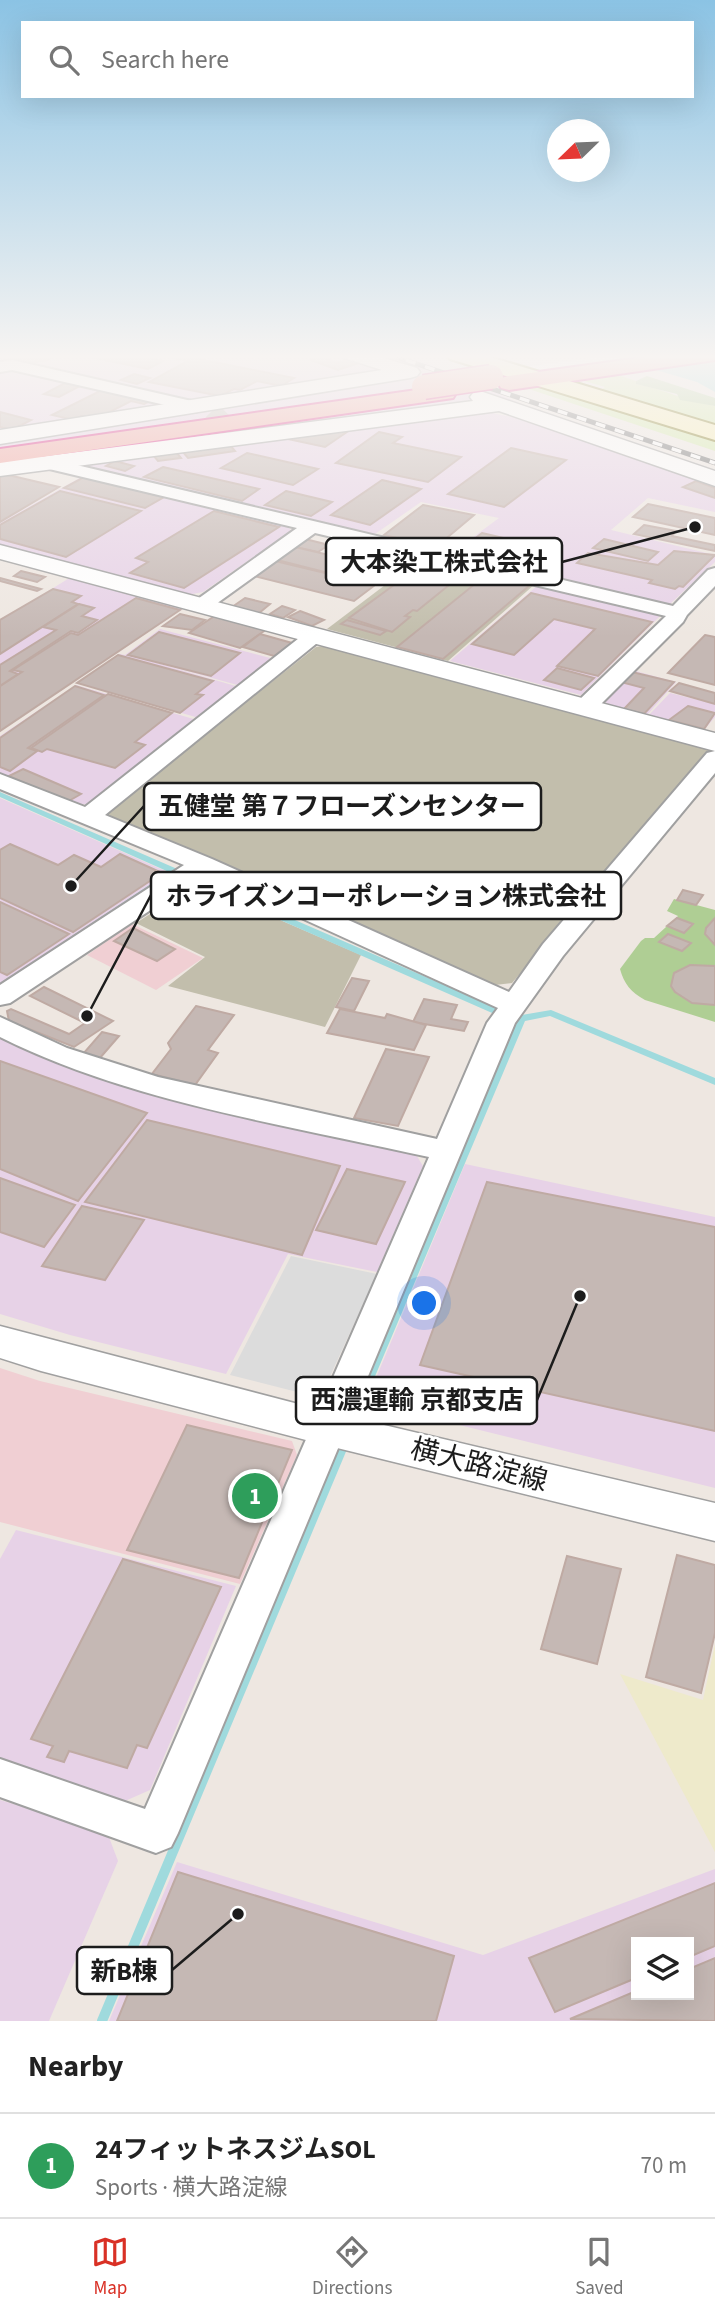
<!DOCTYPE html>
<html lang="en">
<head>
<meta charset="utf-8">
<style>
  :root { --surface:#fff; --page:#f2f2f2; --text:#222; --muted:#767676; --line:#e0e0e0; --accent:#d93025 }
  body { margin:0; font-family:"Source Sans 3","Noto Sans JP",sans-serif; background:var(--page); color:var(--text) }
  .controls { position:absolute; right:21px; bottom:21px; display:grid; overflow:hidden; border-radius:0px; box-shadow:0 7px 28px #0002 }
  .controls button { width:63px; height:63px; display:grid; place-items:center; padding:0; border:0; border-bottom:2px solid var(--line); background:var(--surface); color:var(--text); font:35px sans-serif }
  .compass { position:absolute; left:547px; top:119px; width:63px; height:63px; border-radius:50%; background:var(--surface); box-shadow:0 7px 28px #0002; rotate:247deg }
  .you { position:absolute; left:425px; top:1304px; width:24px; height:24px; margin:-18px; border:5px solid #fff; border-radius:50%; background:#1a73e8; box-shadow:0 0 0 10px #1a73e833 }
  .badge { display:grid; place-items:center; width:46px; height:46px; border-radius:50%; background:var(--accent); color:#fff; font-size:23px; font-weight:700 }
  .pin { position:absolute; translate:-50% -50%; border:4px solid #fff; box-shadow:0 2px 7px #0006 }
  .list { margin:0; padding:0; list-style:none }
  h2 { display:flex; justify-content:space-between; align-items:center; height:91px; margin:0; padding:0 28px; font-size:30px }
  h2 small { font-size:23px; font-weight:400; color:var(--muted) }
  .list li { display:grid; grid-template-columns:46px 1fr auto; gap:21px; align-items:center; box-sizing:border-box; height:105px; padding:0 28px; border-top:2px solid var(--line) }
  .list b { display:block; font-size:26px; white-space:nowrap }
  .list p { margin:0; font-size:23px; white-space:nowrap; color:var(--muted) }
  .list em { font-size:23px; font-style:normal; color:var(--muted) }
  .icon { flex:none; width:38px; height:38px; fill:none; stroke:currentColor; stroke-width:2; stroke-linecap:round; stroke-linejoin:round }
  .map { position:relative; flex:none; width:715px; height:2021px; overflow:hidden }
  .search { position:absolute; background:var(--surface); box-shadow:0 7px 28px #0002; left:21px; right:21px; top:21px; height:77px; display:flex; align-items:center; gap:18px; box-sizing:border-box; padding:0 24px; border-radius:0px; color:var(--muted); font-size:26px }
  .sheet { height:196px; background:var(--surface) }
  nav { display:flex; justify-content:space-around; align-items:center; box-sizing:border-box; height:98px; border-top:2px solid var(--line); background:var(--surface); font-size:19px; color:var(--muted) }
  nav a { display:grid; justify-items:center; gap:4px }
  nav .on { color:var(--accent) }
  .map>svg:first-child { display:block }
  .commercial { fill:#f0cfd3 }
  .industrial { fill:#e7d2e7; fill-rule:evenodd }
  .construction { fill:#c2beac }
  .farmland { fill:#eeeacb }
  .grass { fill:#d2eaa4 }
  .forest { fill:#afce94 }
  .parking { fill:#dcdcdc }
  .water { fill:#9fdadd }
  .pier { fill:#fff }
  .lines { fill:none; stroke-linecap:round; stroke-linejoin:round }
  .stream-far1 { stroke:#9fdadd; stroke-width:8 }
  .stream { stroke:#9fdadd; stroke-width:10 }
  .building { fill:#c5b8b4; stroke:#bfaaa3; stroke-width:2 }
  .minor-tunnel { stroke:#c4beba; stroke-width:18; stroke-dasharray:18 9; stroke-linecap:butt }
  .minor-casing { stroke:#a0a0a0; stroke-width:4 }
  .tertiary-casing { stroke:#a0a0a0; stroke-width:3 }
  .secondary-casing { stroke:#746d01; stroke-width:4 }
  .trunk-casing { stroke:#db1e7f; stroke-width:4 }
  .minor { fill:#fff; fill-rule:evenodd }
  .tertiary { fill:#fff; fill-rule:evenodd }
  .secondary { fill:#fbf2b1; fill-rule:evenodd }
  .trunk { fill:#f3a29e; fill-rule:evenodd }
  .rail-casing { stroke:#6a6a6a; stroke-width:5 }
  .rail { stroke:#fff; stroke-width:3.5; stroke-dasharray:10; stroke-linecap:butt }
  .trunk-bridge-casing { stroke:#db1e7f; stroke-width:27; stroke-linecap:butt }
  .trunk-bridge { stroke:#f3a29e; stroke-width:24 }
  .labels { text-anchor:middle; dominant-baseline:central; stroke-width:5; stroke-linejoin:round; paint-order:stroke }
  .near-street-label { font-size:28px; fill:#1c1c1c; stroke:#fff }
  .leader { fill:none; stroke:#1c1c1c; stroke-width:2.5 }
  .callout-dot { fill:#1c1c1c; stroke:#fff; stroke-width:2.5 }
  .callout { fill:#fff; stroke:#1c1c1c; stroke-width:2.5 }
  .callout-label { font-size:26px; text-anchor:middle; font-weight:bold; fill:#1c1c1c }
</style>
</head>
<body>
<div class="map">
<svg width="715" height="2021" viewBox="0 0 715 2021">
  <rect width="100%" height="100%" fill="#eee7e1"/>
  <g class="commercial">
    <path d="M 132,924 L 203,958 L 156,990 L 87,955 Z"/>
    <path d="M 0,1368 L 40,1381 L 292,1441 L 297,1455 L 240,1584 L 0,1522 Z"/>
  </g>
  <g class="industrial">
    <path d="M 0,354 L 405,354 L 520,403 L 478,410 L 526,420 L 715,487 L 715,512 L 648,498 L 611,530 L 715,555 L 715,562 L 669,605 L 506,564 L 538,536 L 505,563 L 453,552 L 499,518 L 421,502 L 375,534 L 76,464 L 0,471 Z"/>
    <path d="M 83,476 L 288,526 L 291,531 L 203,592 L 187,595 L 0,545 L 0,523 Z"/>
    <path d="M 71,577 L 184,608 L 0,731 L 0,621 Z"/>
    <path d="M 538,585 L 662,614 L 581,695 L 450,661 Z"/>
    <path d="M 160,629 L 274,659 L 241,686 L 143,659 L 239,687 L 199,718 L 78,683 L 120,654 L 125,655 Z"/>
    <path d="M 632,670 L 676,682 L 647,715 L 609,706 L 603,699 Z"/>
    <path d="M 76,685 L 197,720 L 87,804 L 72,805 L 0,775 L 0,736 Z"/>
    <path d="M 670,693 L 715,704 L 715,717 L 704,730 L 649,715 Z"/>
    <path d="M 0,798 L 170,873 L 0,985 Z"/>
    <path d="M 0,1037 L 60,1064 L 158,1095 L 415,1153 L 423,1166 L 377,1272 L 288,1254 L 226,1374 L 70,1335 L 0,1314 Z"/>
    <path d="M 465,1164 L 715,1217 L 715,1488 L 366,1402 Z"/>
    <path d="M 16,1530 L 236,1586 L 150,1790 L 116,1805 L 0,1767 L 0,1559 Z"/>
    <path d="M 0,1800 L 107,1832 L 118,1861 L 49,2021 L 0,2021 Z"/>
    <path d="M 177,1862 L 483,1955 L 715,1869 L 715,2021 L 109,2021 ZM 636,1942 L 689,1942 L 689,1995 L 636,1995 Z"/>
  </g>
  <g class="construction">
    <path d="M 422,557 L 535,584 L 448,661 L 327,629 Z"/>
    <path d="M 330,645 L 705,744 L 711,751 L 512,983 L 495,985 L 363,933 L 111,820 L 108,811 L 316,647 Z"/>
    <path d="M 197,884 L 361,955 L 325,1027 L 168,986 L 205,957 L 136,923 Z"/>
  </g>
  <path class="farmland" d="M 715,1644 L 715,1852 L 620,1674 L 703,1700 Z"/>
  <g class="grass">
    <path d="M 609,372 L 636,381 L 636,384 C 664,389 688,402 715,406 L 715,426 L 565,381 L 568,378 L 602,389 L 605,387 L 574,378 Z"/>
    <path d="M 549,385 L 715,436 L 715,451 L 526,388 Z"/>
  </g>
  <g class="forest">
    <path d="M 647,376 L 715,398 L 715,406 L 680,400 L 677,394 L 636,384 L 636,381 Z"/>
    <path d="M 674,899 L 715,910 L 715,1022 L 645,1000 C 631,992 624,984 620,969 L 641,941 L 645,938 L 654,938 L 678,916 L 667,911 Z"/>
  </g>
  <path class="parking" d="M 291,1256 L 377,1274 L 326,1385 L 301,1393 L 230,1375 Z"/>
  <g class="water">
    <path d="M 601,354 L 698,354 L 715,357 L 715,392 L 697,382 Z"/>
    <path d="M 0,792 L 516,1016 L 551,1010 L 715,1078 L 715,1085 L 550,1016 L 525,1021 L 365,1400 L 361,1391 L 515,1023 L 175,874 L 0,990 L 0,984 L 169,872 L 0,797 Z"/>
  </g>
  <path class="pier" d="M 622,354 L 715,354 L 715,357 L 562,379 L 524,367 Z"/>
  <g class="lines">
    <path class="stream-far1" d="M 352,1424 L 366,1390"/>
    <path class="stream" d="M 102,2021 L 345,1441"/>
  </g>
  <g class="building">
    <path d="M 12,354 L 57,354 L 48,360 L 21,364 Z"/>
    <path d="M 76,354 L 129,354 L 163,361 L 148,369 Z"/>
    <path d="M 179,355 L 294,378 L 281,386 L 257,381 L 240,390 L 234,389 L 220,396 L 149,382 L 188,361 L 174,358 Z"/>
    <path d="M 321,357 L 337,363 L 345,360 L 356,364 L 338,370 L 311,360 Z"/>
    <path d="M 134,374 L 150,378 L 137,384 L 121,380 Z"/>
    <path d="M 65,383 L 80,386 L 59,397 L 44,394 Z"/>
    <path d="M 102,390 L 150,401 L 144,404 L 131,401 L 100,417 L 81,416 L 74,420 L 52,415 Z"/>
    <path d="M 0,412 L 31,420 L 12,430 L 0,427 Z"/>
    <path d="M 335,429 L 347,432 L 325,447 L 288,439 L 306,434 L 328,434 Z"/>
    <path d="M 379,432 L 402,437 L 393,443 L 461,457 L 428,482 L 336,463 Z"/>
    <path d="M 229,444 L 235,451 L 188,458 L 182,451 Z"/>
    <path d="M 511,448 L 566,460 L 504,507 L 448,494 Z"/>
    <path d="M 176,452 L 181,458 L 158,461 L 153,455 Z"/>
    <path d="M 247,453 L 318,469 L 293,485 L 221,468 Z"/>
    <path d="M 115,461 L 134,466 L 125,471 L 106,466 Z"/>
    <path d="M 163,467 L 259,489 L 242,501 L 144,477 Z"/>
    <path d="M 4,474 L 59,487 L 0,522 L 0,476 Z"/>
    <path d="M 84,477 L 164,497 L 145,508 L 64,488 Z"/>
    <path d="M 382,480 L 421,489 L 370,525 L 331,515 Z"/>
    <path d="M 696,481 L 715,488 L 715,498 L 683,487 Z"/>
    <path d="M 60,491 L 141,511 L 66,557 L 0,539 L 0,525 Z"/>
    <path d="M 286,491 L 332,502 L 311,516 L 265,505 Z"/>
    <path d="M 648,504 L 715,518 L 715,535 L 633,517 Z"/>
    <path d="M 423,505 L 474,515 L 436,547 L 384,535 Z"/>
    <path d="M 214,511 L 279,527 L 184,588 L 130,573 L 148,562 L 136,558 Z"/>
    <path d="M 644,525 L 676,531 L 672,536 L 715,545 L 715,551 L 634,534 Z"/>
    <path d="M 482,533 L 512,540 L 494,554 L 502,556 L 497,560 L 459,551 Z"/>
    <path d="M 301,538 L 329,545 L 318,552 L 295,547 Z"/>
    <path d="M 604,539 L 658,552 L 648,561 L 593,548 Z"/>
    <path d="M 350,544 L 372,549 L 376,546 L 418,556 L 376,585 L 277,560 L 295,547 L 333,556 Z"/>
    <path d="M 674,551 L 715,555 L 683,587 L 679,586 L 675,589 L 649,583 L 652,580 L 577,563 L 588,553 L 658,565 Z"/>
    <path d="M 271,560 L 375,585 L 354,601 L 250,575 Z"/>
    <path d="M 428,560 L 463,569 L 460,571 L 464,573 L 417,611 L 413,610 L 405,616 L 410,617 L 392,632 L 349,618 Z"/>
    <path d="M 21,571 L 45,577 L 37,582 L 14,576 Z"/>
    <path d="M 486,575 L 530,585 L 443,659 L 397,647 Z"/>
    <path d="M 0,578 L 41,589 L 37,591 L 0,581 Z"/>
    <path d="M 53,589 L 81,596 L 72,602 L 78,604 L 0,654 L 0,620 Z"/>
    <path d="M 531,593 L 652,622 L 598,676 L 557,666 L 595,629 L 554,619 L 514,655 L 472,644 Z"/>
    <path d="M 136,598 L 180,610 L 0,731 L 0,686 L 22,672 L 13,670 L 71,633 L 78,635 Z"/>
    <path d="M 245,598 L 270,604 L 258,614 L 232,607 Z"/>
    <path d="M 79,604 L 94,608 L 82,616 L 97,620 L 78,633 L 71,631 L 10,671 L 18,674 L 0,686 L 0,665 L 56,630 L 43,627 Z"/>
    <path d="M 282,606 L 295,610 L 283,618 L 270,614 Z"/>
    <path d="M 300,611 L 324,620 L 312,626 L 288,617 Z"/>
    <path d="M 180,614 L 205,620 L 192,630 L 163,626 Z"/>
    <path d="M 216,615 L 267,629 L 240,648 L 189,633 Z"/>
    <path d="M 347,620 L 386,631 L 380,635 L 341,624 Z"/>
    <path d="M 159,632 L 240,653 L 211,676 L 128,655 Z"/>
    <path d="M 260,634 L 292,643 L 274,656 L 243,647 Z"/>
    <path d="M 705,635 L 715,637 L 715,685 L 668,673 Z"/>
    <path d="M 118,655 L 213,681 L 196,694 L 203,695 L 180,713 L 77,683 Z"/>
    <path d="M 557,668 L 594,678 L 581,690 L 544,680 Z"/>
    <path d="M 632,672 L 674,682 L 644,714 L 624,709 L 644,688 L 621,682 Z"/>
    <path d="M 679,683 L 715,693 L 715,704 L 670,691 Z"/>
    <path d="M 75,686 L 104,695 L 28,748 L 37,751 L 10,771 L 0,767 L 0,738 Z"/>
    <path d="M 108,694 L 172,713 L 135,742 L 145,745 L 115,768 L 47,749 L 42,752 L 31,748 Z"/>
    <path d="M 688,706 L 715,713 L 704,729 L 669,720 Z"/>
    <path d="M 23,769 L 81,794 L 67,802 L 9,776 Z"/>
    <path d="M 10,844 L 58,865 L 74,855 L 101,867 L 120,854 L 162,873 L 73,932 L 0,898 L 0,850 Z"/>
    <path d="M 683,890 L 703,895 L 696,905 L 677,900 Z"/>
    <path d="M 0,902 L 69,934 L 7,975 L 0,972 Z"/>
    <path d="M 677,918 L 693,924 L 684,933 L 667,926 Z"/>
    <path d="M 715,918 L 715,945 L 705,934 L 706,928 Z"/>
    <path d="M 133,928 L 175,949 L 157,961 L 114,941 Z"/>
    <path d="M 668,934 L 691,943 L 682,951 L 659,942 Z"/>
    <path d="M 690,965 L 715,966 L 715,1005 L 692,1003 L 675,992 L 671,986 L 674,973 Z"/>
    <path d="M 352,978 L 369,981 L 354,1011 L 336,1007 Z"/>
    <path d="M 44,987 L 113,1021 L 74,1047 L 9,1021 L 7,1011 L 11,1009 L 69,1034 L 85,1023 L 30,996 Z"/>
    <path d="M 424,999 L 457,1005 L 451,1019 L 468,1022 L 464,1031 L 413,1022 Z"/>
    <path d="M 196,1006 L 234,1015 L 208,1050 L 218,1053 L 195,1085 L 152,1074 L 171,1049 L 168,1043 Z"/>
    <path d="M 340,1009 L 385,1018 L 387,1014 L 426,1025 L 414,1050 L 327,1033 Z"/>
    <path d="M 102,1032 L 119,1036 L 99,1059 L 83,1054 Z"/>
    <path d="M 386,1049 L 429,1057 L 398,1126 L 354,1118 Z"/>
    <path d="M 0,1061 L 147,1113 L 78,1201 L 0,1169 Z"/>
    <path d="M 147,1120 L 340,1166 L 302,1255 L 85,1202 Z"/>
    <path d="M 347,1169 L 405,1182 L 376,1244 L 316,1230 Z"/>
    <path d="M 0,1178 L 75,1205 L 44,1247 L 0,1232 Z"/>
    <path d="M 487,1182 L 715,1227 L 715,1431 L 420,1365 Z"/>
    <path d="M 82,1206 L 144,1220 L 105,1280 L 42,1266 Z"/>
    <path d="M 187,1425 L 292,1450 L 239,1578 L 127,1550 Z"/>
    <path d="M 677,1555 L 715,1565 L 715,1633 L 701,1693 L 646,1677 Z"/>
    <path d="M 567,1556 L 621,1569 L 597,1664 L 541,1649 Z"/>
    <path d="M 123,1559 L 221,1587 L 147,1748 L 137,1745 L 127,1768 L 69,1751 L 64,1762 L 47,1757 L 53,1746 L 31,1739 Z"/>
    <path d="M 178,1872 L 454,1956 L 436,2021 L 117,2021 Z"/>
    <path d="M 715,1883 L 715,1946 L 689,1957 L 689,1942 L 636,1942 L 636,1978 L 555,2012 L 529,1958 Z"/>
    <path d="M 715,1958 L 715,2021 L 570,2019 L 636,1991 L 636,1995 L 689,1995 L 689,1969 Z"/>
  </g>
  <g class="lines">
    <path class="minor-tunnel" d="M 212,411 L 231,430"/>
    <defs>
      <g id="minor">
        <path d="M 12,360 L 196,402 L 204,407 L 196,412 L 12,370 L 0,372 L 0,362 Z"/>
        <path d="M 30,454 L 673,606 L 708,570 L 715,568 L 715,586 L 687,615 L 683,622 L 593,712 L 577,712 L 574,707 L 577,702 L 666,616 L 315,533 L 209,609 L 195,609 L 192,605 L 195,601 L 297,528 L 24,463 L 21,459 L 24,455 Z"/>
        <path d="M 315,629 L 322,631 L 326,635 L 322,639 L 105,815 L 212,859 L 509,992 L 543,944 L 707,753 L 715,751 L 715,773 L 563,956 L 515,1023 L 178,1833 L 171,1847 L 156,1853 L 0,1797 L 0,1759 L 145,1809 L 429,1157 C 287,1125 130,1102 0,1037 L 0,1017 L 67,1048 L 158,1077 L 437,1139 L 487,1023 L 498,1008 L 205,874 L 10,1003 L 0,1005 L 0,985 L 184,865 L 0,789 L 0,774 L 85,807 L 308,631 Z"/>
      </g>
      <g id="tertiary">
        <path d="M 341,354 L 370,354 L 417,368 L 420,372 L 417,376 L 410,378 L 0,444 L 0,430 L 382,370 L 344,358 Z"/>
        <path d="M 480,391 L 715,471 L 715,486 L 499,411 L 0,476 L 0,462 L 473,401 L 470,397 L 473,393 Z"/>
        <path d="M 0,545 L 715,733 L 715,751 L 0,559 Z"/>
        <path d="M 0,1326 L 329,1412 L 715,1503 L 715,1541 L 329,1446 L 41,1371 L 0,1358 Z"/>
      </g>
      <path id="secondary" d="M 447,354 L 480,354 L 715,425 L 715,440 L 450,359 Z"/>
      <g id="trunk">
        <path d="M 668,354 L 715,354 L 715,360 L 509,390 L 501,388 L 498,383 L 501,378 L 509,376 Z"/>
        <path d="M 445,386 L 453,388 L 456,393 L 453,398 L 0,463 L 0,449 Z"/>
      </g>
    </defs>
    <use href="#minor" class="minor-casing"/>
    <use href="#tertiary" class="tertiary-casing"/>
    <use href="#secondary" class="secondary-casing"/>
    <use href="#trunk" class="trunk-casing"/>
    <use href="#minor" class="minor"/>
    <use href="#tertiary" class="tertiary"/>
    <use href="#secondary" class="secondary"/>
    <use href="#trunk" class="trunk"/>
    <defs>
      <path id="rail" d="M 387,354 L 715,463"/>
    </defs>
    <use href="#rail" class="rail-casing"/>
    <use href="#rail" class="rail"/>
    <defs>
      <path id="trunk-bridge" d="M 424,387 L 491,377"/>
    </defs>
    <use href="#trunk-bridge" class="trunk-bridge-casing"/>
    <use href="#trunk-bridge" class="trunk-bridge"/>
  </g>
  <linearGradient id="sky" x2="0" y2="1"><stop stop-color="#8bc3e4"/><stop offset="0.56" stop-color="#f7f4f2"/><stop offset="1" stop-color="#f7f4f2" stop-opacity="0"/></linearGradient>
  <rect width="715" height="637" fill="url(#sky)"/>
  <g class="labels">
    <g class="near-street-label">
      <text transform="translate(479 1465) rotate(14)">横大路淀線</text>
    </g>
  </g>
  <path class="leader" d="M695 527L562 562M71 886L144 806M87 1016L151 895M580 1296L537 1400M238 1914L172 1970"/>
  <g class="callout-dot">
    <circle cx="695" cy="527" r="7"/>
    <circle cx="71" cy="886" r="7"/>
    <circle cx="87" cy="1016" r="7"/>
    <circle cx="580" cy="1296" r="7"/>
    <circle cx="238" cy="1914" r="7"/>
  </g>
  <g class="callout">
    <rect x="326" y="538" width="236" height="47" rx="7"/>
    <rect x="144" y="783" width="397" height="47" rx="7"/>
    <rect x="151" y="872" width="470" height="47" rx="7"/>
    <rect x="296" y="1377" width="241" height="47" rx="7"/>
    <rect x="77" y="1947" width="95" height="47" rx="7"/>
  </g>
  <g class="callout-label">
    <text x="444" y="571">大本染工株式会社</text>
    <text x="342" y="815">五健堂 第７フローズンセンター</text>
    <text x="386" y="905">ホライズンコーポレーション株式会社</text>
    <text x="417" y="1409">西濃運輸 京都支店</text>
    <text x="124" y="1980">新B棟</text>
  </g>
</svg>
<div class="controls">
<button><svg class="icon" aria-label="layers" viewBox="0 0 24 24"><path d="M12 4l9 5-9 5-9-5zM3 14l9 5 9-5"/></svg></button>
</div>
<svg class="compass" viewBox="-18 -18 36 36"><path d="M0-13l5 13h-10z" fill="#e53935"/><path d="M0 13l5-13h-10z" fill="#767676"/></svg>
<div class="you"></div>
<div class="pin badge" style="left:255px;top:1496px;background:#2e9e5b">1</div>
<div class="search"><svg class="icon" aria-label="search" viewBox="0 0 24 24"><circle cx="10" cy="10" r="6"/><path d="M15 15l6 6"/></svg>Search here</div>
</div>
<section class="sheet">
<h2>Nearby<small></small></h2>
<ul class="list">
<li><span class="badge" style="background:#2e9e5b">1</span><div><b>24フィットネスジムSOL</b><p>Sports · 横大路淀線</p></div><em>70 m</em></li>
</ul>
</section>
<nav>
<a class="on"><svg class="icon" aria-label="map" viewBox="0 0 24 24"><path d="M3 6l6-2 6 2 6-2v14l-6 2-6-2-6 2zM9 4v14M15 6v14"/></svg>Map</a>
<a><svg class="icon" aria-label="directions" viewBox="0 0 24 24"><path d="M12 3l9 9-9 9-9-9zM9 14v-3h6M13 9l2 2-2 2"/></svg>Directions</a>
<a><svg class="icon" aria-label="saved" viewBox="0 0 24 24"><path d="M7 4h10v16l-5-4-5 4z"/></svg>Saved</a>
</nav>
</body>
</html>
